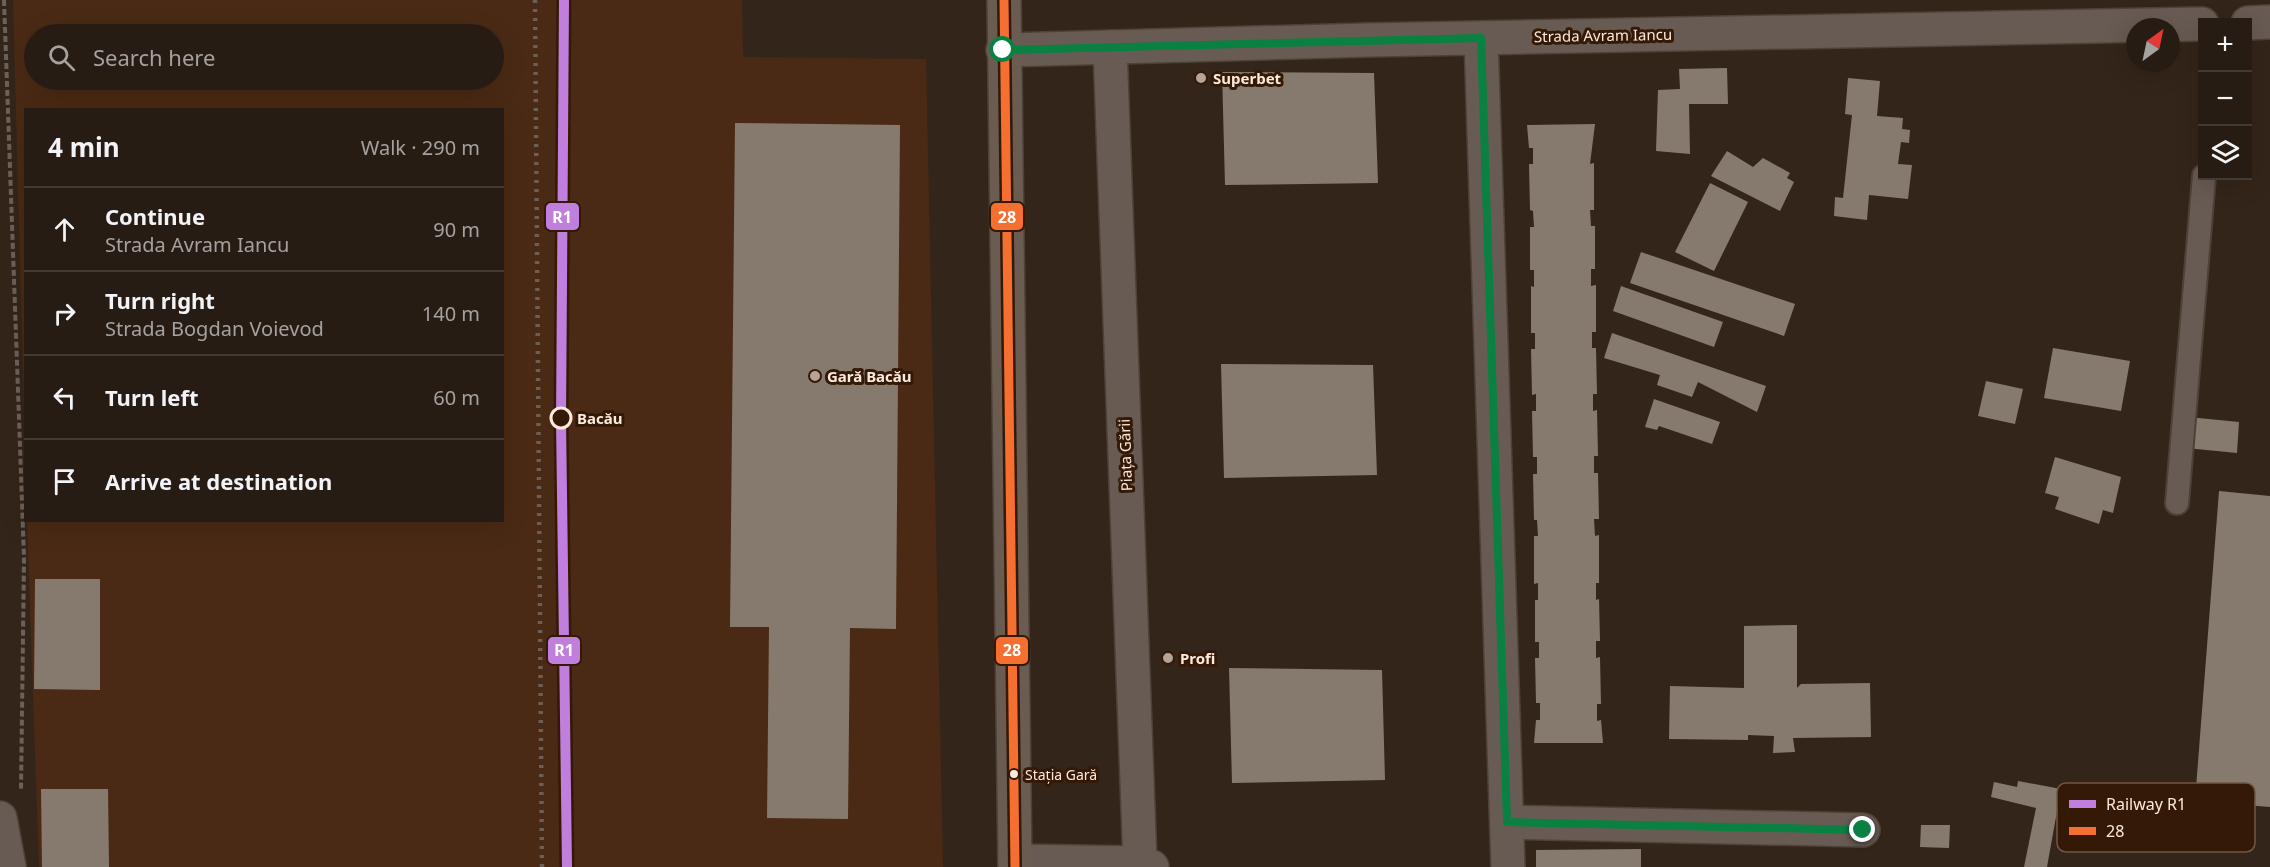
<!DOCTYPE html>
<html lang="en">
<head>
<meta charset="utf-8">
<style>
  :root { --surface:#271c14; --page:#332922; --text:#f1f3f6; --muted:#a4a1a0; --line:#433a34 }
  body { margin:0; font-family:"Noto Sans",sans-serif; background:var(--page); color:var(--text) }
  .controls { position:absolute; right:18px; top:18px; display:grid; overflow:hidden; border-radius:0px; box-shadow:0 6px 24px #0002 }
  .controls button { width:54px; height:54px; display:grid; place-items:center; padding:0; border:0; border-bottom:2px solid var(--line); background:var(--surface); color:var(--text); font:30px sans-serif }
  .compass { position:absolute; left:2126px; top:18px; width:54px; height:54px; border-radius:50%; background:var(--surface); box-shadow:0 6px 24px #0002; rotate:33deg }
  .stop { position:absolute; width:18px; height:18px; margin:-14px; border:4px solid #0b8043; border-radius:50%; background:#fff }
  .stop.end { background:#0b8043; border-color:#fff; box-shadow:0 2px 6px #0008 }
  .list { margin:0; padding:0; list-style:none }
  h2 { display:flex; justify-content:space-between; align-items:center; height:78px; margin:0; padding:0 24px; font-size:26px }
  h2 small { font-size:20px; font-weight:400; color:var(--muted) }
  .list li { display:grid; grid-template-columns:39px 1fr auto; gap:18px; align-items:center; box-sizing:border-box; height:84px; padding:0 24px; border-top:2px solid var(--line) }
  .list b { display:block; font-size:22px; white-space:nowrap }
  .list p { margin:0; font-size:20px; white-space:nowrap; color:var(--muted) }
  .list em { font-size:20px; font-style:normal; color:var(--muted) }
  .icon { flex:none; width:33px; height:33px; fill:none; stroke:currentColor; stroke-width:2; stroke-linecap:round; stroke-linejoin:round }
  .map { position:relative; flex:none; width:2270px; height:867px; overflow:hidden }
  .search { position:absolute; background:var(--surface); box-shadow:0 6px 24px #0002; left:24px; top:24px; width:480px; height:66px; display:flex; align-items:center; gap:15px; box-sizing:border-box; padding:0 21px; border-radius:33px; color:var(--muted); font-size:22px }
  .panel { position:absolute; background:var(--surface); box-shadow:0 6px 24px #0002; left:24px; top:108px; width:480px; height:414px; border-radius:0px }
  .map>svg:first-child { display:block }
  .built { fill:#4a2a14; fill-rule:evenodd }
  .building { fill:#867a6f }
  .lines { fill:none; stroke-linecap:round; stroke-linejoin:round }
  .service-casing { stroke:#4e4138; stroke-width:26 }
  .minor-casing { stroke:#4e4138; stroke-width:36 }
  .tertiary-casing { stroke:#4e4138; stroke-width:36 }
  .secondary-casing { stroke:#4e4138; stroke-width:36 }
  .path { stroke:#6c615a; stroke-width:4; stroke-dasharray:6 3; stroke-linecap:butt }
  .service { stroke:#675b53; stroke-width:22 }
  .minor { stroke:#675b53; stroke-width:33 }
  .tertiary { stroke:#675b53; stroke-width:33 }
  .secondary { stroke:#6b5c52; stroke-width:33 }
  .rail { stroke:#6b5f56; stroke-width:4.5; stroke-dasharray:3 6; stroke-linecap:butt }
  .bus-1-casing { stroke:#341906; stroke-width:14 }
  .bus-1 { stroke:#f46f30; stroke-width:9 }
  .rail-1-casing { stroke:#341906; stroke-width:15 }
  .rail-1 { stroke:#c07fdc; stroke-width:10 }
  .route { stroke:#0b8043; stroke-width:8 }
  .poi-dot { fill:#b6a499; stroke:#341906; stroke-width:2 }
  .stop-dot { fill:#341906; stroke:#fce9dd; stroke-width:3 }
  .bus-dot { fill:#fce9dd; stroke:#341906; stroke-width:2 }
  .labels { text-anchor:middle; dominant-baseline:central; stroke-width:6; stroke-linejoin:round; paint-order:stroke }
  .bus-label { font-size:14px; fill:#fce9dd; stroke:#341906; text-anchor:start }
  .street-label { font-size:15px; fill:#fce9dd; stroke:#341906 }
  .poi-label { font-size:15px; font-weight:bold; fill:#fce9dd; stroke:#341906; text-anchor:start }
  .stop-label { font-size:15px; font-weight:bold; fill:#fce9dd; stroke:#341906; text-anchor:start }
  .key { fill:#341906; stroke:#705746; stroke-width:1.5 }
  .key-label { font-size:16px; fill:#fce9dd }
  .line-badge { stroke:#341906; stroke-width:2 }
  .badge-label { font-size:16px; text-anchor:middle; font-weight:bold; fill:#fff }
</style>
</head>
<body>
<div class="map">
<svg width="2270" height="867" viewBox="0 0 2270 867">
  <rect width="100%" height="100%" fill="#34251a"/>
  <path class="built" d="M 13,0 L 742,0 L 743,57 L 926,59 L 943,867 L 39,867 L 27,521 L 502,520 L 502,110 L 26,110 L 25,451 ZM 34,34 L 494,34 L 494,80 L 34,80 Z"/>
  <g class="building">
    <path d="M 1727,68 L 1728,104 L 1689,104 L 1690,154 L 1656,151 L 1658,90 L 1680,89 L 1679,69 Z"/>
    <path d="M 1222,72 L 1374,73 L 1378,183 L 1225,185 Z"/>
    <path d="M 1848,78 L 1880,81 L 1877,116 L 1903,118 L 1902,129 L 1910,130 L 1909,143 L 1901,142 L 1898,164 L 1912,165 L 1908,199 L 1869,195 L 1867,220 L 1834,216 L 1835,197 L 1843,198 L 1852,115 L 1845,114 Z"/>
    <path d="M 735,123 L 900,125 L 896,629 L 850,628 L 848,819 L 767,818 L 769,627 L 730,627 Z"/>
    <path d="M 1595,124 L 1590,164 L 1594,163 L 1594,210 L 1590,210 L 1591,226 L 1595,226 L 1595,269 L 1591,269 L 1591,286 L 1596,285 L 1596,332 L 1592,332 L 1592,348 L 1596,348 L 1597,394 L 1593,394 L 1593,411 L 1597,410 L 1598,456 L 1594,456 L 1594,473 L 1598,473 L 1599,519 L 1594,519 L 1595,536 L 1599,535 L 1599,583 L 1596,583 L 1596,600 L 1599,599 L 1600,641 L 1596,641 L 1596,658 L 1600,657 L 1601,704 L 1597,704 L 1597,721 L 1601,720 L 1603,743 L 1534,743 L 1536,720 L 1540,720 L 1540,703 L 1536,703 L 1535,658 L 1539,658 L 1539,642 L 1535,642 L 1535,600 L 1538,600 L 1538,583 L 1534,584 L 1534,536 L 1538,536 L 1537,520 L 1534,520 L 1533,474 L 1537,474 L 1537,457 L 1533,457 L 1532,411 L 1536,411 L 1536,394 L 1532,395 L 1531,349 L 1535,349 L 1535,333 L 1531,333 L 1531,286 L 1534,287 L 1534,270 L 1530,270 L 1530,227 L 1534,227 L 1533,211 L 1530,210 L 1529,164 L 1533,164 L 1533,148 L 1529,148 L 1527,125 Z"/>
    <path d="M 1727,151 L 1753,167 L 1763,158 L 1790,173 L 1787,178 L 1794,182 L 1780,211 L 1711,176 Z"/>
    <path d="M 1710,183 L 1748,202 L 1714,271 L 1675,252 Z"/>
    <path d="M 1641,252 L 1795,304 L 1784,336 L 1630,283 Z"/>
    <path d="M 1621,286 L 1723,322 L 1714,347 L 1613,311 Z"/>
    <path d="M 1612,333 L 1766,386 L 1757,412 L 1698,382 L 1692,397 L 1657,385 L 1660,375 L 1604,358 Z"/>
    <path d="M 2053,348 L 2130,361 L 2121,411 L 2044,398 Z"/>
    <path d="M 1221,364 L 1373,365 L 1377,475 L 1224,478 Z"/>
    <path d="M 1986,381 L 2023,389 L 2015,424 L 1978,416 Z"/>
    <path d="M 1654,399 L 1720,422 L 1712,444 L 1659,426 L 1657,430 L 1645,427 Z"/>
    <path d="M 2178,416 L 2239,422 L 2237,453 L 2176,447 Z"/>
    <path d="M 2055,457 L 2121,477 L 2113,513 L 2103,510 L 2099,524 L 2055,509 L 2059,497 L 2045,493 Z"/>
    <path d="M 2219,491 L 2270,496 L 2270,807 L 2195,801 Z"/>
    <path d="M 35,579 L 100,579 L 100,690 L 34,689 Z"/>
    <path d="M 1797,625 L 1797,688 L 1801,684 L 1870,683 L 1871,737 L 1793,738 L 1795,752 L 1773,753 L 1774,736 L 1748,735 L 1748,740 L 1669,739 L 1670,686 L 1744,688 L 1744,626 Z"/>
    <path d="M 1229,668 L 1382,670 L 1385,780 L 1232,783 Z"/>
    <path d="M 2018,781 L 2061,789 L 2047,867 L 2024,867 L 2036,808 L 1991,797 L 1994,782 L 2017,787 Z"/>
    <path d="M 41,789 L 108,789 L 109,867 L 42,867 Z"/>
    <path d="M 1921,825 L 1950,825 L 1949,848 L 1920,847 Z"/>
    <path d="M 1641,849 L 1641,867 L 1536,867 L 1536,850 Z"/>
  </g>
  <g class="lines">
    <defs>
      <path id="service" d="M 2177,503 L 2204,176"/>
      <g id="minor">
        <path d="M 2248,23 L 2270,22"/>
        <path d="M 1481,38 L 1508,867"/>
        <path d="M 1110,47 L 1140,863"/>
        <path d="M 1003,50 L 1368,40 L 2202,24"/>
        <path d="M 1507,822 L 1863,830"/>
        <path d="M 1015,861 L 1140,863 L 1152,867"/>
      </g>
      <path id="tertiary" d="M 0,818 L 9,867"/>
      <path id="secondary" d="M 1004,0 L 1015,867"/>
    </defs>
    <use href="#service" class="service-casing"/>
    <use href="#minor" class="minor-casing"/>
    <use href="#tertiary" class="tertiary-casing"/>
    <use href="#secondary" class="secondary-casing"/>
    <path class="path" d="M 4,0 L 24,558 L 21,790"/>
    <use href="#service" class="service"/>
    <use href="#minor" class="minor"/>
    <use href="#tertiary" class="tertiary"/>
    <use href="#secondary" class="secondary"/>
    <path class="rail" d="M 535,0 L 542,867"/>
    <defs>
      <path id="bus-1" d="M 1004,0 L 1015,867"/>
    </defs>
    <use href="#bus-1" class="bus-1-casing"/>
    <use href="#bus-1" class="bus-1"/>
    <defs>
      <path id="rail-1" d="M 564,0 L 561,420 L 567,867"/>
    </defs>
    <use href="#rail-1" class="rail-1-casing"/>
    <use href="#rail-1" class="rail-1"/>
  </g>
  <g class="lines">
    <path class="route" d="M 1003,50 L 1481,38 L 1507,822 L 1863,830"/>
  </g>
  <g class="poi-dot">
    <circle cx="1201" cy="78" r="6"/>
    <circle cx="815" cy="376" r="6"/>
    <circle cx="1168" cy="658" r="6"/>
  </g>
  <circle class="stop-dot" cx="561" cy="418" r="10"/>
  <circle class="bus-dot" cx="1014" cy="774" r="5"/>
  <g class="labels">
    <g class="bus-label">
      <text x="1025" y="774">Stația Gară</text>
    </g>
    <g class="street-label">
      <text transform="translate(1603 35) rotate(-1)">Strada Avram Iancu</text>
      <text transform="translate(1125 455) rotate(-92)">Piața Gării</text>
    </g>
    <g class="poi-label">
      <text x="1213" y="78">Superbet</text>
      <text x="827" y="376">Gară Bacău</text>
      <text x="1180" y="658">Profi</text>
    </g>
    <g class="stop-label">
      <text x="577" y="418">Bacău</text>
    </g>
  </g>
  <rect x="2057" y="783" width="198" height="69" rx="9" class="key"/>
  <rect x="2069" y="800" width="27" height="8" fill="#c07fdc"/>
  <rect x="2069" y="827" width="27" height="8" fill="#f46f30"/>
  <g class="key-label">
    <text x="2106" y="810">Railway R1</text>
    <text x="2106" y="837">28</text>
  </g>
  <g class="line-badge">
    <rect x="990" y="202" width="34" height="29" rx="6" fill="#f46f30"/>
    <rect x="545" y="202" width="35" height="29" rx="6" fill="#c07fdc"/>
    <rect x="995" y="636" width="34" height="29" rx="6" fill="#f46f30"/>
    <rect x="547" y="636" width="34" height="29" rx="6" fill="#c07fdc"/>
  </g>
  <g class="badge-label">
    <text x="1007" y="223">28</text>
    <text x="562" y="223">R1</text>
    <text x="1012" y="656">28</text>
    <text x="564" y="656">R1</text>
  </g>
</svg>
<div class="controls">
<button>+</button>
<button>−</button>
<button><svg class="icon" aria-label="layers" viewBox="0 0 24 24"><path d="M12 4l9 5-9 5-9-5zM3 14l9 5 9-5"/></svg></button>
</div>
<svg class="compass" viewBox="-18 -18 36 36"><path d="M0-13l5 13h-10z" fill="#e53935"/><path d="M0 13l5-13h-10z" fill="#a4a1a0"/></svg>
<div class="stop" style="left:1003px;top:50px"></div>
<div class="stop end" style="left:1863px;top:830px"></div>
<div class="search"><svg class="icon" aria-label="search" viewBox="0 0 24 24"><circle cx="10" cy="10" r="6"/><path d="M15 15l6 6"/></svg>Search here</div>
<section class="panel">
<h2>4 min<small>Walk · 290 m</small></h2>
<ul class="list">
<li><svg class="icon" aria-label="ahead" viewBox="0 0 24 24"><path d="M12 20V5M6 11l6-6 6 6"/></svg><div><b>Continue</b><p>Strada Avram Iancu</p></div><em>90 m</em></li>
<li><svg class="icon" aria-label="right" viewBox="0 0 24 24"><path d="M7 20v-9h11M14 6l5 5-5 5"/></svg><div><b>Turn right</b><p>Strada Bogdan Voievod</p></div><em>140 m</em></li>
<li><svg class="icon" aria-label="left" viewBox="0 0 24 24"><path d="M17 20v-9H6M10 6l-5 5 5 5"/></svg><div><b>Turn left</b></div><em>60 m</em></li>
<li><svg class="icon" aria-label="arrive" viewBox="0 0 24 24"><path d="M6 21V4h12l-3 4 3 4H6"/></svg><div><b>Arrive at destination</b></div></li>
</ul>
</section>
</div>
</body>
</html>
